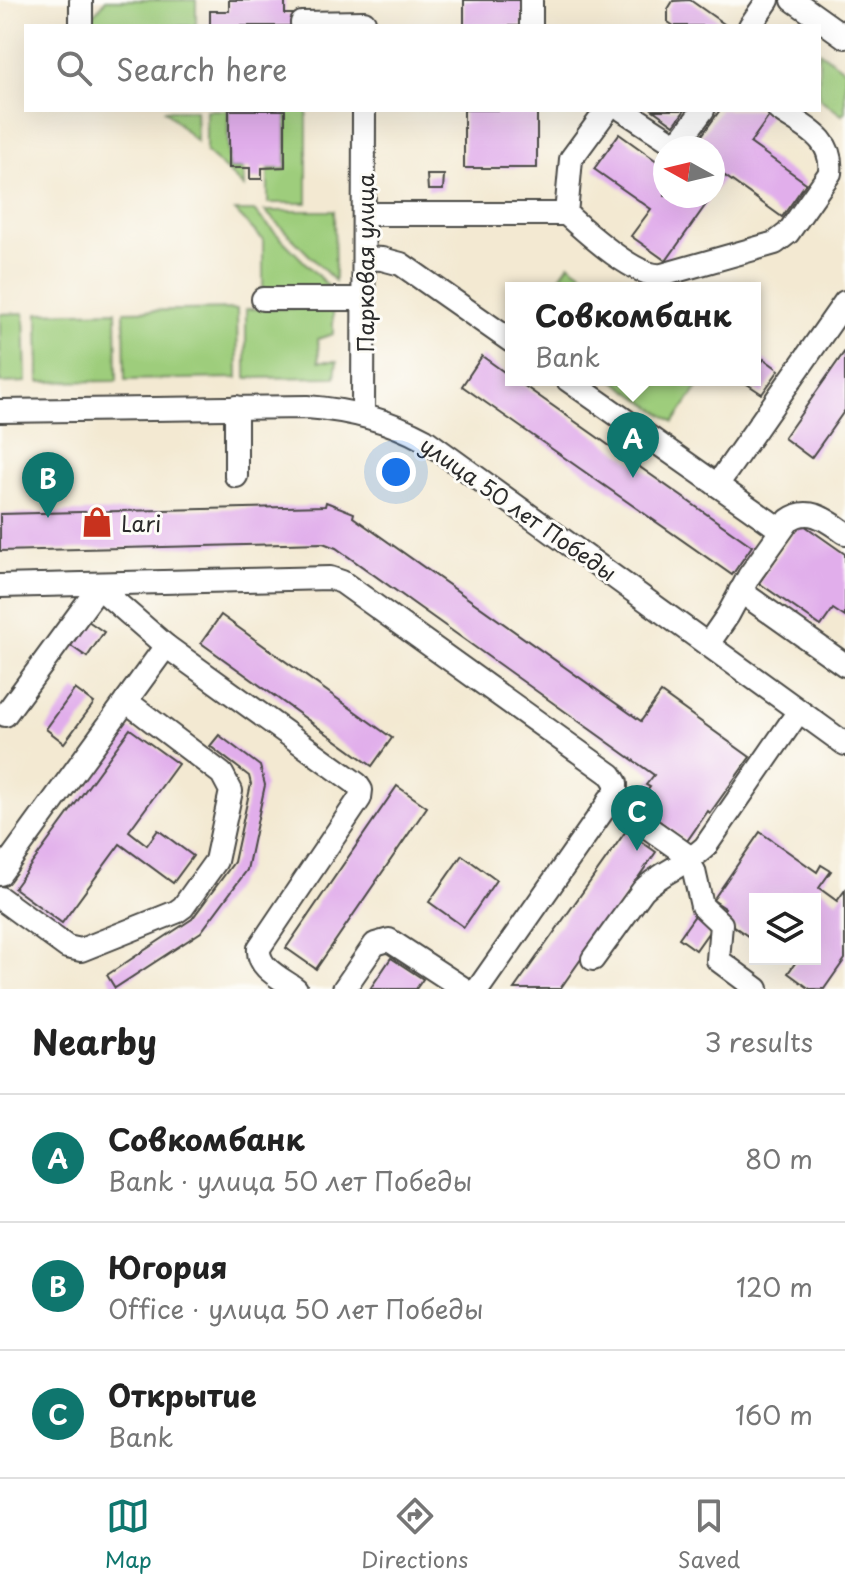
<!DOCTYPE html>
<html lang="en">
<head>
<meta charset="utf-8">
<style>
  :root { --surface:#fff; --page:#f6f6f6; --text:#222; --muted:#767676; --line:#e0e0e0; --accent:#0f766e }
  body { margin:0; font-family:"Playpen Sans",sans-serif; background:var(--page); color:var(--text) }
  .controls { position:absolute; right:24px; bottom:24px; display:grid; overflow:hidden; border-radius:0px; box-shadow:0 8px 32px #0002 }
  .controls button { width:72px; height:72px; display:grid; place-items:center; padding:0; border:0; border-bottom:2px solid var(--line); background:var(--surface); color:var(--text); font:40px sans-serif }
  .compass { position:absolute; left:653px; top:136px; width:72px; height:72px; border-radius:50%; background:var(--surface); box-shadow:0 8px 32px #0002; rotate:278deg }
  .you { position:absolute; left:396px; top:472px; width:28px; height:28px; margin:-20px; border:6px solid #fff; border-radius:50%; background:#1a73e8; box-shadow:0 0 0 12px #1a73e833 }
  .badge { display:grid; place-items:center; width:52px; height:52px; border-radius:50%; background:var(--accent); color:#fff; font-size:26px; font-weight:700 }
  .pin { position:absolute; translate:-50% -66px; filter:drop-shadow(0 2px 4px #0008) }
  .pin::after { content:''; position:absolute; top:42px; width:28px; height:24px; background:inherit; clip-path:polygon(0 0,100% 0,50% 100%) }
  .popup { position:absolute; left:505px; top:282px; width:256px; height:104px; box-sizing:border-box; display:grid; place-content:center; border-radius:0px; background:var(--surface); filter:drop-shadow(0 2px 6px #0005); font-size:26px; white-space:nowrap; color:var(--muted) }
  .popup b { font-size:30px; color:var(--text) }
  .popup::after { content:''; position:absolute; left:50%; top:100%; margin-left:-16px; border:16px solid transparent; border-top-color:var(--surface) }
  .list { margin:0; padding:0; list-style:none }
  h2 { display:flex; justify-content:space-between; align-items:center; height:104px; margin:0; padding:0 32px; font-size:34px }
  h2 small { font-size:26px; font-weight:400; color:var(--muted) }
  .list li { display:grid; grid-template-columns:52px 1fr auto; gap:24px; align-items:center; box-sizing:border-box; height:128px; padding:0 32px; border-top:2px solid var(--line) }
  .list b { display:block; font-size:30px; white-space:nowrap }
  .list p { margin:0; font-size:26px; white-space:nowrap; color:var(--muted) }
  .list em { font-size:26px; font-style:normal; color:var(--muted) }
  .icon { flex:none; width:44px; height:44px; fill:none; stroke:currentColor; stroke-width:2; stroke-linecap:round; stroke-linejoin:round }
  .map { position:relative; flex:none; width:845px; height:989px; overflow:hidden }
  .search { position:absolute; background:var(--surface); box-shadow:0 8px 32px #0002; left:24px; right:24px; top:24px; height:88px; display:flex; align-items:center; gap:20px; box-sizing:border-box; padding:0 28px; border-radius:0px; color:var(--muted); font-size:30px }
  .sheet { height:488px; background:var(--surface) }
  nav { display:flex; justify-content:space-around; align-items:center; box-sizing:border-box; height:112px; border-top:2px solid var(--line); background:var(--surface); font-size:22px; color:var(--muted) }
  nav a { display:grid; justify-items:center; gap:4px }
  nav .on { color:var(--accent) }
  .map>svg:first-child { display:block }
  .green { fill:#9ecd7c; stroke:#647c54; stroke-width:2 }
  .building { fill:#e1aeeb }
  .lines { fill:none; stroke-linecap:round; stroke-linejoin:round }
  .minor-casing { stroke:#494844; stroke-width:26 }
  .minor { stroke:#fff; stroke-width:22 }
  .labels { text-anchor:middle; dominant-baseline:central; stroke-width:6; stroke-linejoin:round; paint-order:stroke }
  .street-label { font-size:22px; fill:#2b2b2b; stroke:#fdfcf7 }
  .poi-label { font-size:22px; fill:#2b2b2b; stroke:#fdfcf7; text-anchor:start }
</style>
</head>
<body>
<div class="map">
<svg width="845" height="989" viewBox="0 0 845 989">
  <rect width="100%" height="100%" fill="#fdfcf7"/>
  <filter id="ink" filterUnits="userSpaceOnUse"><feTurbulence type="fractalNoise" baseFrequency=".0125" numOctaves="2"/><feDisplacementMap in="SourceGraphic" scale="16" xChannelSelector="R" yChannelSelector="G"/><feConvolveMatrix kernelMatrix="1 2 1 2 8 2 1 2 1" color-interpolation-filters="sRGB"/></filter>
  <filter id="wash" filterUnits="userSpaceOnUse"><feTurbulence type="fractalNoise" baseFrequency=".006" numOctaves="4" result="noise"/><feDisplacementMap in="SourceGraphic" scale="32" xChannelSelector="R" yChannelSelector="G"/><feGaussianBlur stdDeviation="1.8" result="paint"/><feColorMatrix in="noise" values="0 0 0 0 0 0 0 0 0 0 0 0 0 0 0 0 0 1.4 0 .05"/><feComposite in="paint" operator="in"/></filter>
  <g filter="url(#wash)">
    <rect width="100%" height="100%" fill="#f3e9d2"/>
    <g class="green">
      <path d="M 106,0 L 196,0 L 196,26 L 88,26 L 88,21 Z"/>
      <path d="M 819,51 L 845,70 L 845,111 L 842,115 L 819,98 Z"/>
      <path d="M 165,110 L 196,110 L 197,142 Z"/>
      <path d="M 206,110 L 228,110 L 228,169 L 243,169 L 244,187 L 206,152 Z"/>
      <path d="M 286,110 L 307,110 L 307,203 L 268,203 L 268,169 L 286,169 Z"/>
      <path d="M 235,211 L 254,211 L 331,289 L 263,289 L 263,240 Z"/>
      <path d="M 265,211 L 334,211 L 335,281 Z"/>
      <path d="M 569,264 L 604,288 L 552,288 Z"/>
      <path d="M 333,308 L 333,334 L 318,339 L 319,361 L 337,361 L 335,377 L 246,378 L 246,309 Z"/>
      <path d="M 237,309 L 238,378 L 125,380 L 124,311 Z"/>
      <path d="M 116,311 L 117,381 L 39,382 L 38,313 Z"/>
      <path d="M 24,313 L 26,382 L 0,383 L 0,314 Z"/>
      <path d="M 613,380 L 703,380 L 674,422 Z"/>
    </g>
    <g id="blocks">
      <g class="building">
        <path d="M 229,0 L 285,0 L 285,14 L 294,14 L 294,26 L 210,26 L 210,11 L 229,11 Z"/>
        <path d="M 464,0 L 523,0 L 522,26 L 464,26 Z"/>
        <path d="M 690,0 L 727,26 L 674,26 L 668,22 L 668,9 L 673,1 Z"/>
        <path d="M 229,110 L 285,110 L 285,167 L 262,168 L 262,179 L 250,179 L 250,168 L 229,168 Z"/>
        <rect x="464" y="110" width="73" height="58"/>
        <path d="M 653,110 L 685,110 L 674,125 Z"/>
        <path d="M 720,110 L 763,110 L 770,115 L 750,143 L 806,183 L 782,217 L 725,176 L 713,194 L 713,148 L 693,148 Z"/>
        <path d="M 619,134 L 665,167 L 665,196 L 712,196 L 666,261 L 631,236 L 651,209 L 594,169 Z"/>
        <path d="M 427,175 L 444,175 L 443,190 L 428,190 Z"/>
        <path d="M 845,351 L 845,410 L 811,458 L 784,438 Z"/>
        <path d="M 482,356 L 511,377 L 511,380 L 516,380 L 752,546 L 732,575 L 462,386 Z"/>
        <path d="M 764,359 L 779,370 L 762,394 L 747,384 L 749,380 L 755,380 L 755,372 Z"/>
        <path d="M 326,502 L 354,513 L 353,517 L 641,721 L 661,693 L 750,757 L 710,813 L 708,811 L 687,841 L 637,805 L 650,787 L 646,785 L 654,775 L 336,548 L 323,543 L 0,551 L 0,514 L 325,506 Z"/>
        <path d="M 801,523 L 845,554 L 845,617 L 833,609 L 821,626 L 759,583 Z"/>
        <path d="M 221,615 L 392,738 L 372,766 L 201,643 Z"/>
        <path d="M 88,621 L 104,632 L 87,657 L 71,646 Z"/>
        <path d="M 75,689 L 94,703 L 64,743 L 46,729 Z"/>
        <path d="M 130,729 L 178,764 L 129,831 L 147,845 L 158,830 L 193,856 L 173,883 L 120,844 L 62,923 L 14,888 Z"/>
        <path d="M 219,735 L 260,766 L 265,785 L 247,870 L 201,932 L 115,988 L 107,975 L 192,919 L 234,862 L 251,784 L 249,776 L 210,746 Z"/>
        <path d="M 397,786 L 427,807 L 316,969 L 286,948 Z"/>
        <path d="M 626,831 L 656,852 L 560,989 L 514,989 Z"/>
        <path d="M 760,832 L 817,872 L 821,865 L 831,871 L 819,888 L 837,901 L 845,890 L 845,959 L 824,989 L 810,989 L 788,973 L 798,959 L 815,959 L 815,899 L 755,899 L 755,941 L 719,916 L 725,908 L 713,900 Z"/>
        <path d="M 462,855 L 496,880 L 464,927 L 429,902 Z"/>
        <path d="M 696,914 L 713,926 L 696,950 L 679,938 Z"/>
        <path d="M 391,958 L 423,979 L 416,989 L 370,989 Z"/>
      </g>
    </g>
  </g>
  <g filter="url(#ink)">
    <use href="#blocks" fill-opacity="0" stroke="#494844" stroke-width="2"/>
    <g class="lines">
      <defs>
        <g id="minor">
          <path d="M 81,0 L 81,26"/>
          <path d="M 793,0 L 845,37"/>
          <path d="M 302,23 L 364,22"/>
          <path d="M 531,26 L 531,0"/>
          <path d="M 750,26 L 768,0"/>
          <path d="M 623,110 L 672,142 L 682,138 L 703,110"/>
          <path d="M 364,214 L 566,214 C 586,232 636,278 662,275 L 775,243 L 788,233 L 830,173 C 834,138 805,128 779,110"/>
          <path d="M 566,214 L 571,159 L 607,110"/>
          <path d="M 364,258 L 382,259 L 401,264 L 511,341"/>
          <path d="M 263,299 L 364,299"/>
          <path d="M 568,380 L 781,530"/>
          <path d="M 0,411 L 307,407 C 349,410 387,419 425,440 L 845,744"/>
          <path d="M 363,415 L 364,110"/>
          <path d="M 236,476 L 236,407"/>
          <path d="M 717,485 L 845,302"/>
          <path d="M 96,585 L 166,646 L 357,784 L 361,790 L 360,798 L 259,948 C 257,968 281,978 296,989"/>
          <path d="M 0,586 L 330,578 L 342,582 L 611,775 L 616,783 L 616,792 L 478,989"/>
          <path d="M 740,591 L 845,665"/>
          <path d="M 708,644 L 728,615 L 749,576 L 789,520 C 809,505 828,521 845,533"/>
          <path d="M 5,715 L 99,587"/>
          <path d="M 609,800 L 691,858"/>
          <path d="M 687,861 L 694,871 L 702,906 L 721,924 L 718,960 L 757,989"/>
          <path d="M 0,874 L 166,646"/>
          <path d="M 0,898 L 67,947 L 81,950 L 176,912 L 183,907 L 216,861 L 231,791 L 222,774 L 126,701"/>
          <path d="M 593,959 L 643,890 C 661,872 686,865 705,847 L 799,711"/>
          <path d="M 344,989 L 375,944 L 389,940 L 464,989"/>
        </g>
      </defs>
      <use href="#minor" class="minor-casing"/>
      <use href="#minor" class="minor"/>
    </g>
  </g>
  <defs>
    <symbol id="shop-bare" viewBox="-9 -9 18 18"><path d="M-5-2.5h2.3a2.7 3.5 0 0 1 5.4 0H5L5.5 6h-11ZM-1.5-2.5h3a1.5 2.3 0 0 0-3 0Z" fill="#c8321e" stroke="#fdfcf7" stroke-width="2.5" paint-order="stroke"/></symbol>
  </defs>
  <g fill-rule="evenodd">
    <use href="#shop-bare" x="75" y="500" width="44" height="44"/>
  </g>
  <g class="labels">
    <g class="street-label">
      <text transform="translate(364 263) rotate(-90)">Парковая улица</text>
      <text transform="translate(519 508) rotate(35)">улица 50 лет Победы</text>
    </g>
    <g class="poi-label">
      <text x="121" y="522">Lari</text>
    </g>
  </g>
</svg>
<div class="controls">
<button><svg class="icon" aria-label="layers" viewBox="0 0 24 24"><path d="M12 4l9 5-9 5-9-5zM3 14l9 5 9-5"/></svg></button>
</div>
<svg class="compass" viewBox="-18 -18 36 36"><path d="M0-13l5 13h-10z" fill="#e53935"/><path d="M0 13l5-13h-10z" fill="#767676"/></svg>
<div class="you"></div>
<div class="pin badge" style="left:633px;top:478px">A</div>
<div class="popup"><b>Совкомбанк</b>Bank</div>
<div class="pin badge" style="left:48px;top:518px">B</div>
<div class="pin badge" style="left:637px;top:851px">C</div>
<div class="search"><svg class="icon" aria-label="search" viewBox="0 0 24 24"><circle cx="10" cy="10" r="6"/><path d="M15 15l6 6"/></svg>Search here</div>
</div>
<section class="sheet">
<h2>Nearby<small>3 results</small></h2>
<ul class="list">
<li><span class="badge">A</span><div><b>Совкомбанк</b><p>Bank · улица 50 лет Победы</p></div><em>80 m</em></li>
<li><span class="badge">B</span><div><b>Югория</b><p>Office · улица 50 лет Победы</p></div><em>120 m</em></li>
<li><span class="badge">C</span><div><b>Открытие</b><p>Bank</p></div><em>160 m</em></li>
</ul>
</section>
<nav>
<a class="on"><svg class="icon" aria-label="map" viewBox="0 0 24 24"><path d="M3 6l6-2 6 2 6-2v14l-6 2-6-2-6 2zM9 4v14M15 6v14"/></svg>Map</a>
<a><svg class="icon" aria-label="directions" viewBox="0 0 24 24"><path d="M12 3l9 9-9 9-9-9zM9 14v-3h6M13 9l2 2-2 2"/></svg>Directions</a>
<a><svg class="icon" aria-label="saved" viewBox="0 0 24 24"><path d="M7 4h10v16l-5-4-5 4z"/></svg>Saved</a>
</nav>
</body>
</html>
